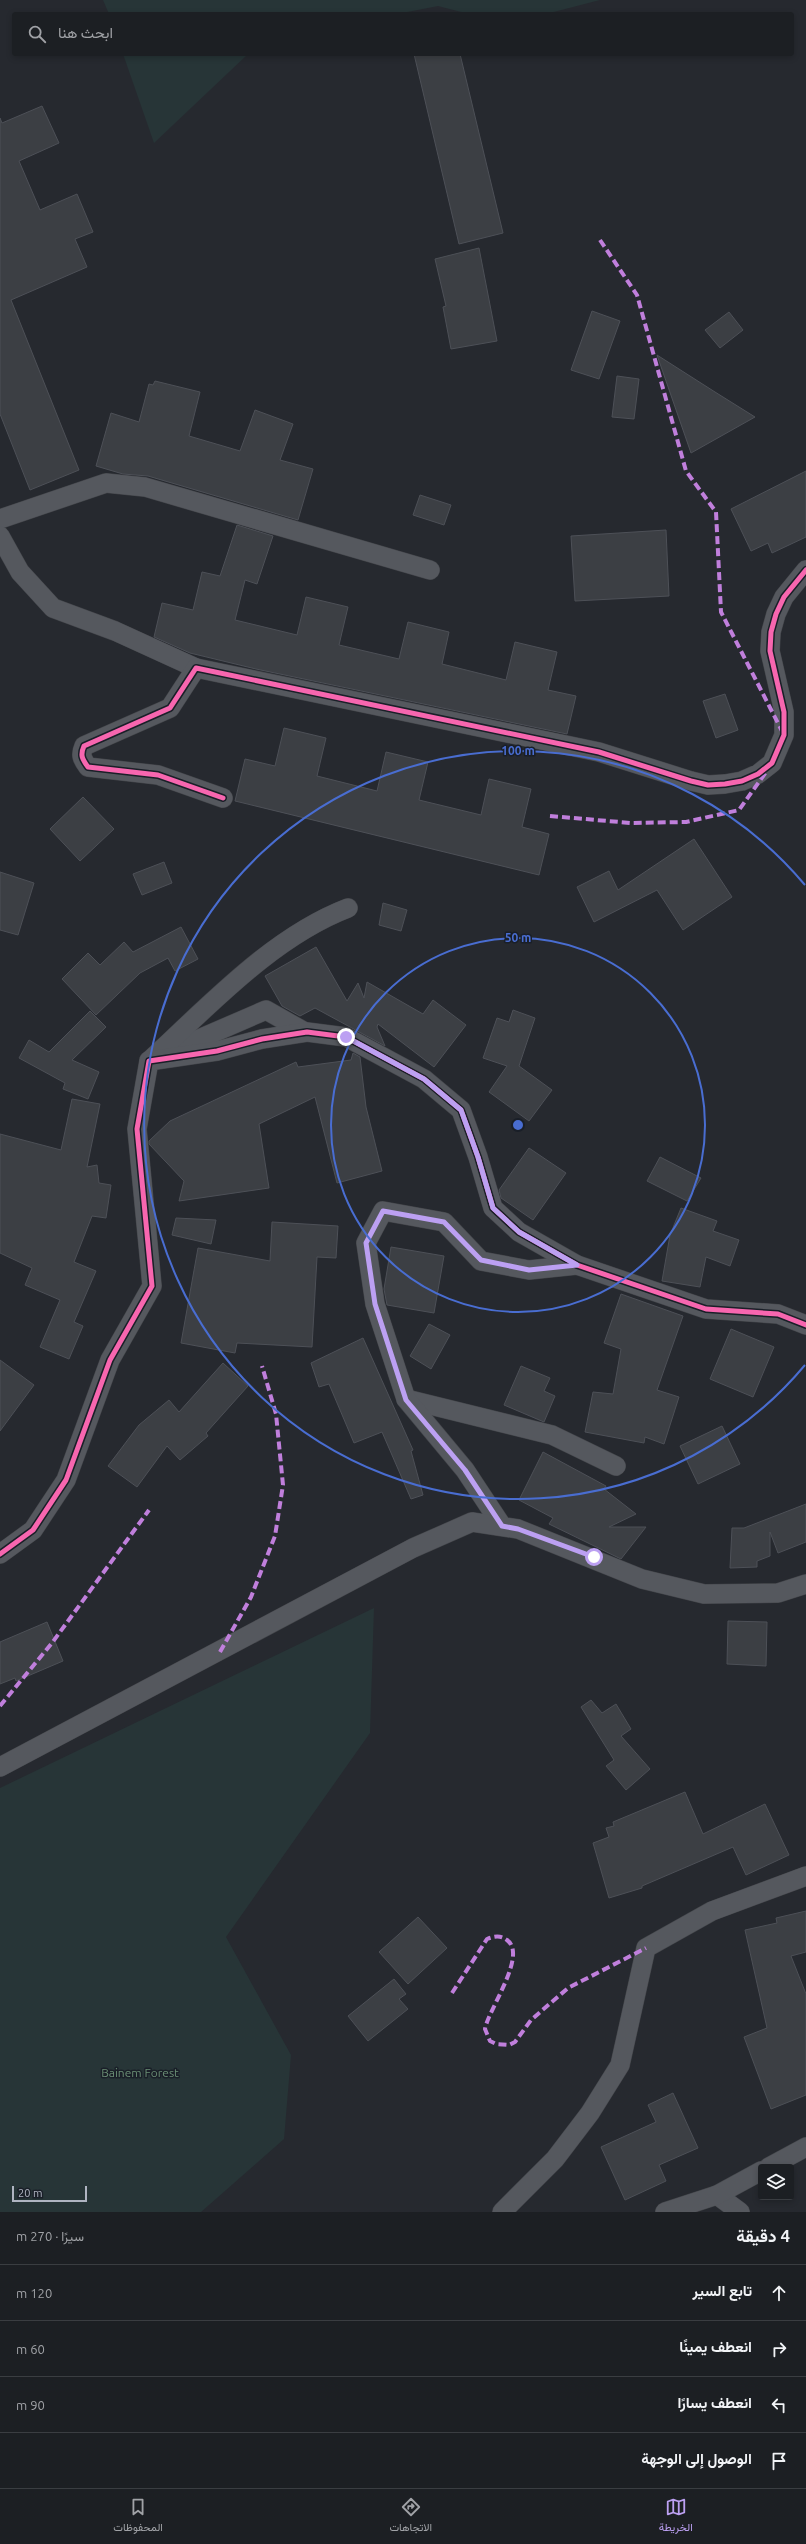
<!DOCTYPE html>
<html lang="ar">
<head>
<meta charset="utf-8">
<style>
  :root { --surface:#1c1f23; --page:#25272b; --text:#f1f3f6; --muted:#a0a2a6; --line:#3a3d41; --accent:#bca0f2 }
  body { margin:0; font-family:Ubuntu,Vazirmatn,sans-serif; background:var(--page); color:var(--text); direction:rtl }
  .controls { position:absolute; right:12px; bottom:12px; display:grid; overflow:hidden; border-radius:4px; box-shadow:0 2px 6px #0003 }
  .controls button { width:36px; height:36px; display:grid; place-items:center; padding:0; border:0; border-bottom:1px solid var(--line); background:var(--surface); color:var(--text); font:20px sans-serif }
  .scale { position:absolute; left:12px; bottom:10px; width:75px; box-sizing:border-box; padding-left:4px; border:2px solid #afb4c1; border-top:0; font-size:11px; line-height:14px; white-space:nowrap; color:#afb4c1; -webkit-text-stroke:3px #1a1f28; paint-order:stroke }
  .stop { position:absolute; width:12px; height:12px; margin:-9px; border:3px solid #bca0f2; border-radius:50%; background:#fff }
  .stop.end { background:#bca0f2; border-color:#fff; box-shadow:0 1px 4px #0008 }
  .list { margin:0; padding:0; list-style:none }
  h2 { display:flex; justify-content:space-between; align-items:center; height:52px; margin:0; padding:0 16px; font-size:17px }
  h2 small { font-size:13px; font-weight:400; color:var(--muted) }
  .list li { display:grid; grid-template-columns:26px 1fr auto; gap:12px; align-items:center; box-sizing:border-box; height:56px; padding:0 16px; border-top:1px solid var(--line) }
  .list b { display:block; font-size:15px; white-space:nowrap }
  .list em { font-size:13px; font-style:normal; color:var(--muted) }
  .icon { flex:none; width:22px; height:22px; fill:none; stroke:currentColor; stroke-width:2; stroke-linecap:round; stroke-linejoin:round }
  .map { position:relative; flex:none; width:806px; height:2212px; overflow:hidden; direction:ltr }
  .search { position:absolute; background:var(--surface); box-shadow:0 2px 6px #0003; left:12px; right:12px; top:12px; height:44px; display:flex; align-items:center; gap:10px; box-sizing:border-box; padding:0 14px; border-radius:4px; color:var(--muted); font-size:15px }
  .sheet { height:276px; background:var(--surface) }
  nav { display:flex; justify-content:space-around; align-items:center; box-sizing:border-box; height:56px; border-top:1px solid var(--line); background:var(--surface); font-size:11px; color:var(--muted) }
  nav a { display:grid; justify-items:center; gap:2px }
  nav .on { color:var(--accent) }
  .map>svg:first-child { display:block }
  .green { fill:#273537 }
  .building { fill:#3c3f44; stroke:#4d5057 }
  .lines { fill:none; stroke-linecap:round; stroke-linejoin:round }
  .street-casing { stroke:#43454a; stroke-width:20 }
  .street { stroke:#55585e; stroke-width:19 }
  .quiet { stroke:#c07fdc; stroke-width:4; stroke-dasharray:8 4; stroke-linecap:butt }
  .cycleway-casing { stroke:#1a1f28; stroke-width:8 }
  .cycleway { stroke:#f766af; stroke-width:5 }
  .route { stroke:#bca0f2; stroke-width:5 }
  .ring { fill:none; stroke:#496dd1; stroke-width:2 }
  .labels { text-anchor:middle; dominant-baseline:central; stroke-width:3; stroke-linejoin:round; paint-order:stroke }
  .park-label { font-size:12px; fill:#6a8e74; stroke:#1a1f28 }
  .centre { fill:#496dd1; stroke:#1a1f28; stroke-width:2 }
  .ring-label { font-size:12px; text-anchor:middle; font-weight:bold; fill:#496dd1; stroke:#1a1f28; stroke-width:3; stroke-linejoin:round; paint-order:stroke }
</style>
</head>
<body>
<div class="map">
<svg width="806" height="2212" viewBox="0 0 806 2212">
  <rect width="100%" height="100%" fill="#26292f"/>
  <g class="green">
    <path d="M 103,0 L 600,0 L 546,14 L 469,14 L 438,6 L 397,14 L 109,14 Z"/>
    <path d="M 123,54 L 248,54 L 154,143 Z"/>
    <path d="M 374,1608 L 370,1733 L 226,1937 L 291,2055 L 284,2139 L 201,2212 L 0,2212 L 0,1788 Z"/>
  </g>
  <g class="building">
    <path d="M 414,54 L 460,54 L 503,233 L 459,244 Z"/>
    <path d="M 42,106 L 59,143 L 19,161 L 40,210 L 77,194 L 93,232 L 75,239 L 87,267 L 11,300 L 79,470 L 30,490 L 0,414 L 0,118 L 2,123 Z"/>
    <path d="M 479,248 L 497,341 L 451,349 L 443,307 L 446,306 L 435,259 Z"/>
    <path d="M 592,311 L 620,321 L 599,379 L 571,370 Z"/>
    <path d="M 729,312 L 743,330 L 720,348 L 705,330 Z"/>
    <path d="M 657,355 L 715,392 L 755,417 L 691,453 Z"/>
    <path d="M 617,376 L 639,379 L 634,419 L 612,417 Z"/>
    <path d="M 155,381 L 200,392 L 189,436 L 240,451 L 255,410 L 293,424 L 280,460 L 313,469 L 298,520 L 148,476 L 123,474 L 96,466 L 111,413 L 139,422 L 149,384 L 153,385 Z"/>
    <path d="M 806,471 L 806,537 L 772,553 L 768,543 L 751,551 L 731,509 Z"/>
    <path d="M 420,495 L 451,505 L 444,525 L 413,515 Z"/>
    <path d="M 237,525 L 273,536 L 257,584 L 245,580 L 235,620 L 297,635 L 306,597 L 348,607 L 339,645 L 399,659 L 408,622 L 449,632 L 442,664 L 506,680 L 515,642 L 557,652 L 548,690 L 576,696 L 567,734 L 256,669 L 190,653 L 154,637 L 162,603 L 193,610 L 202,572 L 220,576 Z"/>
    <path d="M 666,530 L 669,596 L 575,601 L 571,536 Z"/>
    <path d="M 725,694 L 738,730 L 716,738 L 703,701 Z"/>
    <path d="M 284,728 L 326,738 L 317,776 L 377,791 L 386,752 L 428,762 L 419,800 L 481,815 L 489,779 L 531,789 L 522,827 L 549,834 L 539,875 L 235,801 L 245,759 L 275,766 Z"/>
    <path d="M 83,797 L 114,829 L 80,861 L 50,829 Z"/>
    <path d="M 694,839 L 732,897 L 683,930 L 657,890 L 594,922 L 577,887 L 609,871 L 618,890 Z"/>
    <path d="M 164,862 L 172,883 L 142,895 L 133,874 Z"/>
    <path d="M 0,872 L 34,883 L 18,935 L 0,930 Z"/>
    <path d="M 383,903 L 407,910 L 401,931 L 379,925 Z"/>
    <path d="M 181,927 L 198,959 L 175,971 L 168,958 L 140,973 L 96,1015 L 62,979 L 88,953 L 100,965 L 124,942 L 133,952 Z"/>
    <path d="M 316,947 L 347,1001 L 358,983 L 364,998 L 367,982 L 423,1014 L 433,1000 L 466,1025 L 434,1067 L 378,1024 L 377,1027 L 385,1046 L 315,1008 L 300,1016 L 282,1006 L 265,976 Z"/>
    <path d="M 513,1010 L 535,1018 L 519,1066 L 552,1090 L 529,1121 L 489,1092 L 507,1066 L 483,1058 L 497,1018 L 509,1022 Z"/>
    <path d="M 90,1011 L 106,1027 L 72,1060 L 99,1072 L 88,1099 L 63,1089 L 65,1083 L 19,1058 L 29,1040 L 49,1052 Z"/>
    <path d="M 353,1053 L 360,1057 L 366,1107 L 382,1171 L 337,1183 L 315,1097 L 259,1124 L 269,1188 L 179,1201 L 184,1181 L 149,1144 L 149,1141 L 170,1121 L 296,1062 L 298,1067 L 351,1060 Z"/>
    <path d="M 72,1099 L 100,1104 L 87,1167 L 97,1165 L 99,1183 L 111,1185 L 106,1218 L 92,1216 L 74,1262 L 96,1271 L 74,1322 L 83,1326 L 69,1359 L 40,1347 L 60,1300 L 25,1285 L 32,1268 L 0,1253 L 0,1134 L 61,1150 Z"/>
    <path d="M 529,1148 L 566,1173 L 533,1220 L 501,1198 L 499,1190 Z"/>
    <path d="M 660,1157 L 701,1178 L 687,1201 L 647,1181 Z"/>
    <path d="M 681,1208 L 717,1221 L 713,1231 L 739,1240 L 730,1266 L 706,1257 L 700,1287 L 662,1281 L 670,1235 Z"/>
    <path d="M 176,1218 L 216,1220 L 211,1244 L 172,1235 Z"/>
    <path d="M 272,1222 L 338,1226 L 336,1258 L 317,1257 L 312,1347 L 237,1343 L 235,1353 L 181,1343 L 198,1248 L 270,1261 Z"/>
    <path d="M 391,1247 L 444,1256 L 434,1313 L 387,1305 L 384,1289 Z"/>
    <path d="M 621,1294 L 683,1316 L 657,1390 L 679,1397 L 664,1444 L 645,1437 L 644,1443 L 585,1432 L 593,1392 L 613,1394 L 621,1349 L 604,1343 Z"/>
    <path d="M 429,1324 L 450,1335 L 431,1369 L 410,1356 Z"/>
    <path d="M 731,1329 L 774,1347 L 753,1397 L 710,1379 Z"/>
    <path d="M 363,1338 L 413,1450 L 411,1451 L 423,1495 L 411,1499 L 382,1432 L 354,1443 L 329,1384 L 319,1387 L 311,1363 Z"/>
    <path d="M 0,1360 L 34,1385 L 0,1431 Z"/>
    <path d="M 223,1363 L 248,1386 L 206,1433 L 208,1436 L 180,1460 L 167,1446 L 137,1487 L 108,1466 L 139,1425 L 169,1400 L 179,1412 Z"/>
    <path d="M 521,1366 L 550,1378 L 544,1391 L 555,1396 L 544,1422 L 504,1405 Z"/>
    <path d="M 722,1426 L 740,1464 L 698,1484 L 680,1446 Z"/>
    <path d="M 543,1452 L 606,1486 L 604,1489 L 636,1514 L 609,1527 L 646,1527 L 621,1559 L 549,1524 L 553,1518 L 519,1500 Z"/>
    <path d="M 806,1504 L 806,1542 L 778,1553 L 770,1532 L 770,1556 L 757,1561 L 757,1567 L 730,1568 L 732,1528 L 744,1528 Z"/>
    <path d="M 728,1621 L 767,1622 L 766,1666 L 727,1664 Z"/>
    <path d="M 47,1622 L 63,1661 L 16,1681 L 15,1678 L 0,1684 L 0,1642 Z"/>
    <path d="M 591,1700 L 602,1713 L 616,1704 L 631,1729 L 621,1736 L 650,1769 L 626,1790 L 606,1766 L 614,1760 L 581,1707 Z"/>
    <path d="M 685,1792 L 703,1834 L 765,1804 L 789,1855 L 746,1875 L 733,1847 L 642,1886 L 642,1888 L 609,1898 L 593,1843 L 609,1837 L 606,1828 L 614,1826 L 613,1822 Z"/>
    <path d="M 806,1911 L 806,1952 L 791,1956 L 806,1994 L 806,2095 L 771,2109 L 744,2037 L 767,2028 L 745,1930 L 777,1923 L 776,1918 Z"/>
    <path d="M 418,1917 L 447,1948 L 408,1984 L 379,1952 Z"/>
    <path d="M 394,1979 L 406,1994 L 399,1999 L 408,2009 L 368,2041 L 348,2016 Z"/>
    <path d="M 673,2093 L 698,2148 L 659,2165 L 666,2181 L 625,2200 L 601,2147 L 656,2122 L 648,2105 Z"/>
  </g>
  <g class="lines">
    <defs>
      <g id="street">
        <path d="M 0,519 L 106,483 L 145,487 L 430,570"/>
        <path d="M 0,536 L 20,572 L 53,608 L 115,631 L 196,668"/>
        <path d="M 223,798 L 158,775 L 88,767 C 82,759 80,755 84,746 L 170,708 L 196,668 L 599,752 L 691,781 L 708,785 L 725,784 L 742,781 L 758,774 L 772,763 L 784,735 L 784,712 L 770,651 L 771,632 L 776,614 L 784,597 L 806,570"/>
        <path d="M 169,1052 L 266,1010 L 305,1032"/>
        <path d="M 149,1061 C 208,1007 272,937 348,908"/>
        <path d="M 406,1399 L 552,1435 L 616,1466"/>
        <path d="M 502,1526 L 465,1470 L 406,1399 L 375,1304 L 366,1243 L 383,1211 L 444,1222 L 481,1261 L 529,1270 L 577,1265"/>
        <path d="M 0,1554 L 33,1530 L 66,1480 L 110,1360 L 152,1286 L 137,1129 L 149,1061 L 217,1051 L 262,1039 L 307,1032 L 346,1037 L 424,1079 L 461,1110 L 478,1157 L 493,1208 L 519,1232 L 577,1265 L 706,1309 L 778,1314 L 806,1325"/>
        <path d="M 0,1767 L 413,1548 L 472,1522 L 518,1529 L 642,1579 L 704,1594 L 778,1593 L 806,1584"/>
        <path d="M 769,2167 L 806,2147"/>
        <path d="M 717,2195 L 740,2212"/>
        <path d="M 502,2212 L 555,2159 L 590,2113 L 620,2065 L 646,1948 L 712,1911 L 806,1876"/>
        <path d="M 665,2212 L 717,2195 L 761,2171"/>
      </g>
    </defs>
    <use href="#street" class="street-casing"/>
    <use href="#street" class="street"/>
    <g class="quiet">
      <path d="M 600,240 L 637,295 L 686,471 L 716,512 L 721,612 L 782,731"/>
      <path d="M 550,816 L 631,823 L 686,822 L 739,810 L 766,772"/>
      <path d="M 220,1652 L 251,1597 L 275,1536 L 283,1485 L 276,1414 L 262,1366"/>
      <path d="M 0,1706 L 52,1643 L 149,1510"/>
      <path d="M 452,1993 L 487,1939 C 495,1936 500,1935 507,1940 C 528,1955 488,2010 485,2029 L 490,2041 L 496,2044 L 509,2045 L 515,2042 L 531,2020 L 568,1988 L 646,1948"/>
    </g>
    <defs>
      <g id="cycleway">
        <path d="M 223,798 L 158,775 L 88,767 C 82,759 80,755 84,746 L 170,708 L 196,668 L 599,752 L 691,781 L 708,785 L 725,784 L 742,781 L 758,774 L 772,763 L 784,735 L 784,712 L 770,651 L 771,632 L 776,614 L 784,597 L 806,570"/>
        <path d="M 0,1554 L 33,1530 L 66,1480 L 110,1360 L 152,1286 L 137,1129 L 149,1061 L 217,1051 L 262,1039 L 307,1032 L 346,1037 L 424,1079 L 461,1110 L 478,1157 L 493,1208 L 519,1232 L 577,1265 L 706,1309 L 778,1314 L 806,1325"/>
      </g>
    </defs>
    <use href="#cycleway" class="cycleway-casing"/>
    <use href="#cycleway" class="cycleway"/>
  </g>
  <g class="lines">
    <path class="route" d="M 346,1037 L 424,1079 L 461,1110 L 478,1157 L 493,1208 L 519,1232 L 577,1265 L 529,1270 L 481,1260 L 444,1222 L 383,1211 L 366,1243 L 375,1304 L 406,1400 L 465,1470 L 502,1526 L 518,1529 L 594,1557"/>
  </g>
  <g class="ring">
    <circle cx="518" cy="1125" r="187"/>
    <path d="M805 1365A374 374 0 1 1 805 885"/>
  </g>
  <g class="labels">
    <g class="park-label">
      <text x="140" y="2072">Bainem Forest</text>
    </g>
  </g>
  <circle cx="518" cy="1125" r="6" class="centre"/>
  <g class="ring-label">
    <text x="518" y="755">100 m</text>
    <text x="518" y="942">50 m</text>
  </g>
</svg>
<div class="controls">
<button><svg class="icon" aria-label="layers" viewBox="0 0 24 24"><path d="M12 4l9 5-9 5-9-5zM3 14l9 5 9-5"/></svg></button>
</div>
<div class="scale">20 m</div>
<div class="stop" style="left:594px;top:1557px"></div>
<div class="stop end" style="left:346px;top:1037px"></div>
<div class="search"><svg class="icon" aria-label="search" viewBox="0 0 24 24"><circle cx="10" cy="10" r="6"/><path d="M15 15l6 6"/></svg>ابحث هنا</div>
</div>
<section class="sheet">
<h2>4 دقيقة<small>سيرًا · 270 m</small></h2>
<ul class="list">
<li><svg class="icon" aria-label="ahead" viewBox="0 0 24 24"><path d="M12 20V5M6 11l6-6 6 6"/></svg><div><b>تابع السير</b></div><em>120 m</em></li>
<li><svg class="icon" aria-label="right" viewBox="0 0 24 24"><path d="M7 20v-9h11M14 6l5 5-5 5"/></svg><div><b>انعطف يمينًا</b></div><em>60 m</em></li>
<li><svg class="icon" aria-label="left" viewBox="0 0 24 24"><path d="M17 20v-9H6M10 6l-5 5 5 5"/></svg><div><b>انعطف يسارًا</b></div><em>90 m</em></li>
<li><svg class="icon" aria-label="arrive" viewBox="0 0 24 24"><path d="M6 21V4h12l-3 4 3 4H6"/></svg><div><b>الوصول إلى الوجهة</b></div></li>
</ul>
</section>
<nav>
<a class="on"><svg class="icon" aria-label="map" viewBox="0 0 24 24"><path d="M3 6l6-2 6 2 6-2v14l-6 2-6-2-6 2zM9 4v14M15 6v14"/></svg>الخريطة</a>
<a><svg class="icon" aria-label="directions" viewBox="0 0 24 24"><path d="M12 3l9 9-9 9-9-9zM9 14v-3h6M13 9l2 2-2 2"/></svg>الاتجاهات</a>
<a><svg class="icon" aria-label="saved" viewBox="0 0 24 24"><path d="M7 4h10v16l-5-4-5 4z"/></svg>المحفوظات</a>
</nav>
</body>
</html>
